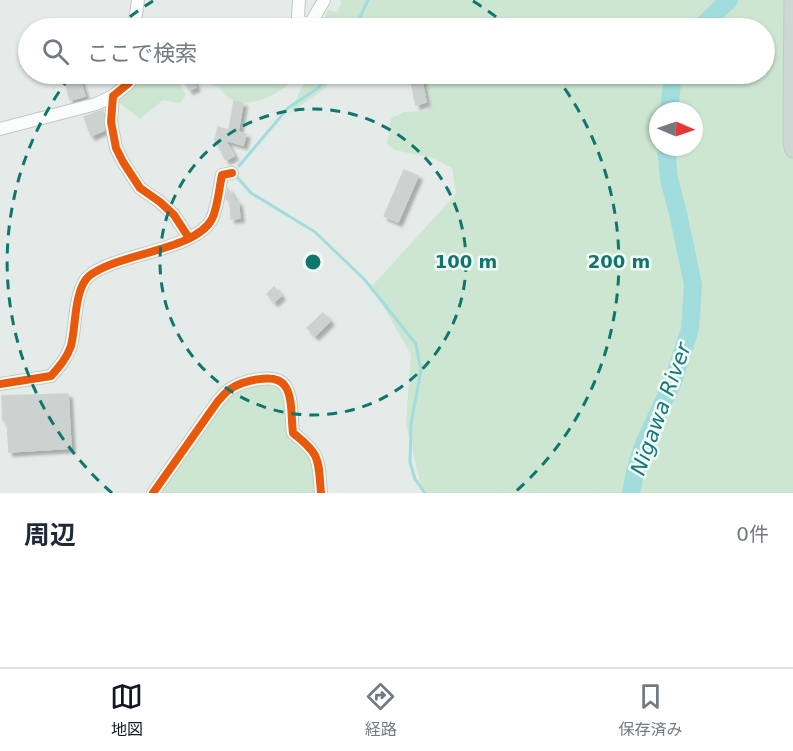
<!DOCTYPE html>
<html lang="ja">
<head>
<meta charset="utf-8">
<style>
  :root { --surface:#fff; --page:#f2f2f3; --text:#1f2937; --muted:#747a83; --line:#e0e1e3; --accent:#111827 }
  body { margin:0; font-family:"DejaVu Sans","Noto Sans JP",sans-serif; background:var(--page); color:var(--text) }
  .compass { position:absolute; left:649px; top:102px; width:54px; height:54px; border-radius:50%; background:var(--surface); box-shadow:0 2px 4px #0004; rotate:92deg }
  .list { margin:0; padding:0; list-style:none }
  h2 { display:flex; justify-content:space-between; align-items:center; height:78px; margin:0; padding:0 24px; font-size:26px }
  h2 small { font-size:20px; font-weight:400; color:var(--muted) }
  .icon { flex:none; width:33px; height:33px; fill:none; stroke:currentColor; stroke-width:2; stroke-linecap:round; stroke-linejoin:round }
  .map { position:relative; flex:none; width:793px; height:493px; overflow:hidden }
  .search { position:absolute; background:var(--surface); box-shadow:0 2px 4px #0004; left:18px; right:18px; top:18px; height:66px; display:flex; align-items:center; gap:15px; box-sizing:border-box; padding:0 21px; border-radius:33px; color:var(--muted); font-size:22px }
  .sheet { height:174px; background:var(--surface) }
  nav { display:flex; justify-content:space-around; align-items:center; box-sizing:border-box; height:84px; border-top:2px solid var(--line); background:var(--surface); font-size:16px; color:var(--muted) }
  nav a { display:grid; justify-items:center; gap:3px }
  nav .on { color:var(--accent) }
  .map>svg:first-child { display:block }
  .green { fill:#cde6d1; fill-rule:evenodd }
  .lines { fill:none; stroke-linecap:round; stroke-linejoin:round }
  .stream { stroke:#a2dddd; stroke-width:3 }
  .river { stroke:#a2dddd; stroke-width:18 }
  .building { fill:#ccd2cf; stroke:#cdd4d0; stroke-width:1.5; filter:url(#shadow) }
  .minor-casing { stroke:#c2c8c5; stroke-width:14 }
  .major-casing { stroke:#c0cac6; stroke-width:17 }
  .minor { stroke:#fbfcfc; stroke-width:12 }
  .major { stroke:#cdd7d3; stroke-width:15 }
  .cycleway-casing { stroke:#f3faf5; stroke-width:11 }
  .cycleway { stroke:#e8590c; stroke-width:8 }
  .ring { fill:none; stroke:#0f766e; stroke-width:3; stroke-dasharray:10 8 }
  .labels { text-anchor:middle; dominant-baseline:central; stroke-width:5; stroke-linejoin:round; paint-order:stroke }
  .water-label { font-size:21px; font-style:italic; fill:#147a7c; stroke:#f3faf5 }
  .centre { fill:#0f766e; stroke:#f3faf5; stroke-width:3 }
  .ring-label { font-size:18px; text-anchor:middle; font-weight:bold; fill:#0f766e; stroke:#f3faf5; stroke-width:5; stroke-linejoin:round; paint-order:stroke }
</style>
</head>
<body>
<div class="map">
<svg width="793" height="493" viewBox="0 0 793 493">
  <defs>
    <filter id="shadow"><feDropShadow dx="4" dy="4" stdDeviation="1.5" flood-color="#0004"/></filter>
  </defs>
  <rect width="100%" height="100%" fill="#e5ebe8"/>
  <g class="green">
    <path d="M 339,0 L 793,0 L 793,493 L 423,493 L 406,424 L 411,355 L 372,286 L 456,194 L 452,168 L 435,159 L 395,150 L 387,144 L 391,118 L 404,112 L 427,111 L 431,105 L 430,92 L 421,74 L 764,74 L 764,28 L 387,28 L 372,25 L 369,28 L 320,28 L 328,10 L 337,12 L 342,2 ZM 658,111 L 694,111 L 694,147 L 658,147 Z"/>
    <path d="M 139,74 L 185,74 L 177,77 L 186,95 L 180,103 L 163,100 L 140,119 L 116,100 L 137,81 Z"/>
    <path d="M 192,74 L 336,74 L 324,89 L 289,114 L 304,83 L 296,80 C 276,93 255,110 231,99 C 225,97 223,89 217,87 C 208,82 200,80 192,74 Z"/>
    <path d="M 262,382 L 282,388 L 289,433 L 314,458 L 317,493 L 158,493 L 172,471 L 232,393 Z"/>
  </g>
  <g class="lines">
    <g class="stream">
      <path d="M 355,28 L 368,0"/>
      <path d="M 239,166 L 288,108 L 318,88 L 330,74"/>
      <path d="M 237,177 L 251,193 L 315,232 L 365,280 L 416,344 L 421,370 L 411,424 L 410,462 L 415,479 L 425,493"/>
    </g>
    <g class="river">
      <path d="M 700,28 L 729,0"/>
      <path d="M 669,111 L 673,74"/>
      <path d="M 631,493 L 635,472 L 643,446 L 673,381 L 690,329 L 693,285 L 678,213 L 669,179 L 666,147"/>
    </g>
  </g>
  <g class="building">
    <path d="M 78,74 L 85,96 L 70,100 L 64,78 Z"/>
    <path d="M 190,74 L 196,87 L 189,90 L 183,77 Z"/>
    <path d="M 421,76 L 426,102 L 416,105 L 410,78 Z"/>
    <path d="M 234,101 L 243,103 L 238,132 L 246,134 L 243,145 L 225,140 L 234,156 L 226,160 L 215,140 L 218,127 L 229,130 Z"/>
    <path d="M 103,110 L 104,130 L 91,136 L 84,117 Z"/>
    <path d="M 404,170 L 418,176 L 398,222 L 384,216 Z"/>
    <path d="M 228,189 L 236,202 L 238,202 L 240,218 L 231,219 L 230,201 L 226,199 Z"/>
    <path d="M 274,287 L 281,296 L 274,302 L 267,294 Z"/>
    <path d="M 323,313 L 330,321 L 315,336 L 307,328 Z"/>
    <path d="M 68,394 L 71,448 L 9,452 L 7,421 L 3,421 L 2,396 Z"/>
  </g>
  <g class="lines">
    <defs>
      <g id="minor">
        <path d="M 299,0 L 298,17 L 301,23 L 311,23 L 324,0"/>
        <path d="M 134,28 L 138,0"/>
        <path d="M 132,74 L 129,83 L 113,96 L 111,122 L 116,148 L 123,162 L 140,188 L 160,202 L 174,215 L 189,238"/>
        <path d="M 0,129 L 96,104 L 113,96"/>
        <path d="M 0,384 L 51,376 C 59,367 67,358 71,346 C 76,327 74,289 89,276 C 117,253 195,251 212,219 C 218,207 219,188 222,175 L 232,173"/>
        <path d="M 153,493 L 218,401 C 222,397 226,391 232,388 C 243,381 276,372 285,386 C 293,397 291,419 293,433 C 321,455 318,459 321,493"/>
      </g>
      <path id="major" d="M 792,0 L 791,101 L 791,143 L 793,150"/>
    </defs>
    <use href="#minor" class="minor-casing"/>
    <use href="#major" class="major-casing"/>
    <use href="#minor" class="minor"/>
    <use href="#major" class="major"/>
    <defs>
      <g id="cycleway">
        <path d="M 132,74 L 129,83 L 113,96 L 111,122 L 116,148 L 123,162 L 140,188 L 160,202 L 174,215 L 189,238"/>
        <path d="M 0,384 L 51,376 C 59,367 67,358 71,346 C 76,327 74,289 89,276 C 117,253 195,251 212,219 C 218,207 219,188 222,175 L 232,173"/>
        <path d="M 153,493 L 218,401 C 222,397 226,391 232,388 C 243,381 276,372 285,386 C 293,397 291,419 293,433 C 321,455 318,459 321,493"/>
      </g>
    </defs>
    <use href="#cycleway" class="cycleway-casing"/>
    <use href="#cycleway" class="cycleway"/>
  </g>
  <g class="ring">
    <circle cx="313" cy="262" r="153"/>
    <path d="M112 493A306 306 0 0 1 72 74M116 28A306 306 0 0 1 153 1M473 1A306 306 0 0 1 510 28M554 74A306 306 0 0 1 514 493"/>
  </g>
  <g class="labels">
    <g class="water-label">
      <text transform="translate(661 409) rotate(-70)">Nigawa River</text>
    </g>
  </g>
  <circle cx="313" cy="262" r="9" class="centre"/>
  <g class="ring-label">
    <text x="466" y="268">100 m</text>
    <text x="619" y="268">200 m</text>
  </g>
</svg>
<svg class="compass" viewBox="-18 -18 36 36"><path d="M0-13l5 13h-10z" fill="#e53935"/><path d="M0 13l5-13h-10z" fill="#747a83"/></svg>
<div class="search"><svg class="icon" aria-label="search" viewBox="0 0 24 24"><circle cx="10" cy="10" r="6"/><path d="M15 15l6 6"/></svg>ここで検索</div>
</div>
<section class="sheet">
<h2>周辺<small>0件</small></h2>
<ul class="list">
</ul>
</section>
<nav>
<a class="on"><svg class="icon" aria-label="map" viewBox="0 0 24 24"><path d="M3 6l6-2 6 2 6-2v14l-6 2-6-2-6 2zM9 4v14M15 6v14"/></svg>地図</a>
<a><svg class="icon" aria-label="directions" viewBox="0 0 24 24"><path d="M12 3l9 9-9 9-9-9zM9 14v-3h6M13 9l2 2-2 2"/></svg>経路</a>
<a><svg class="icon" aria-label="saved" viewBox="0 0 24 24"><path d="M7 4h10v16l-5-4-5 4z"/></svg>保存済み</a>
</nav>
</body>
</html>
